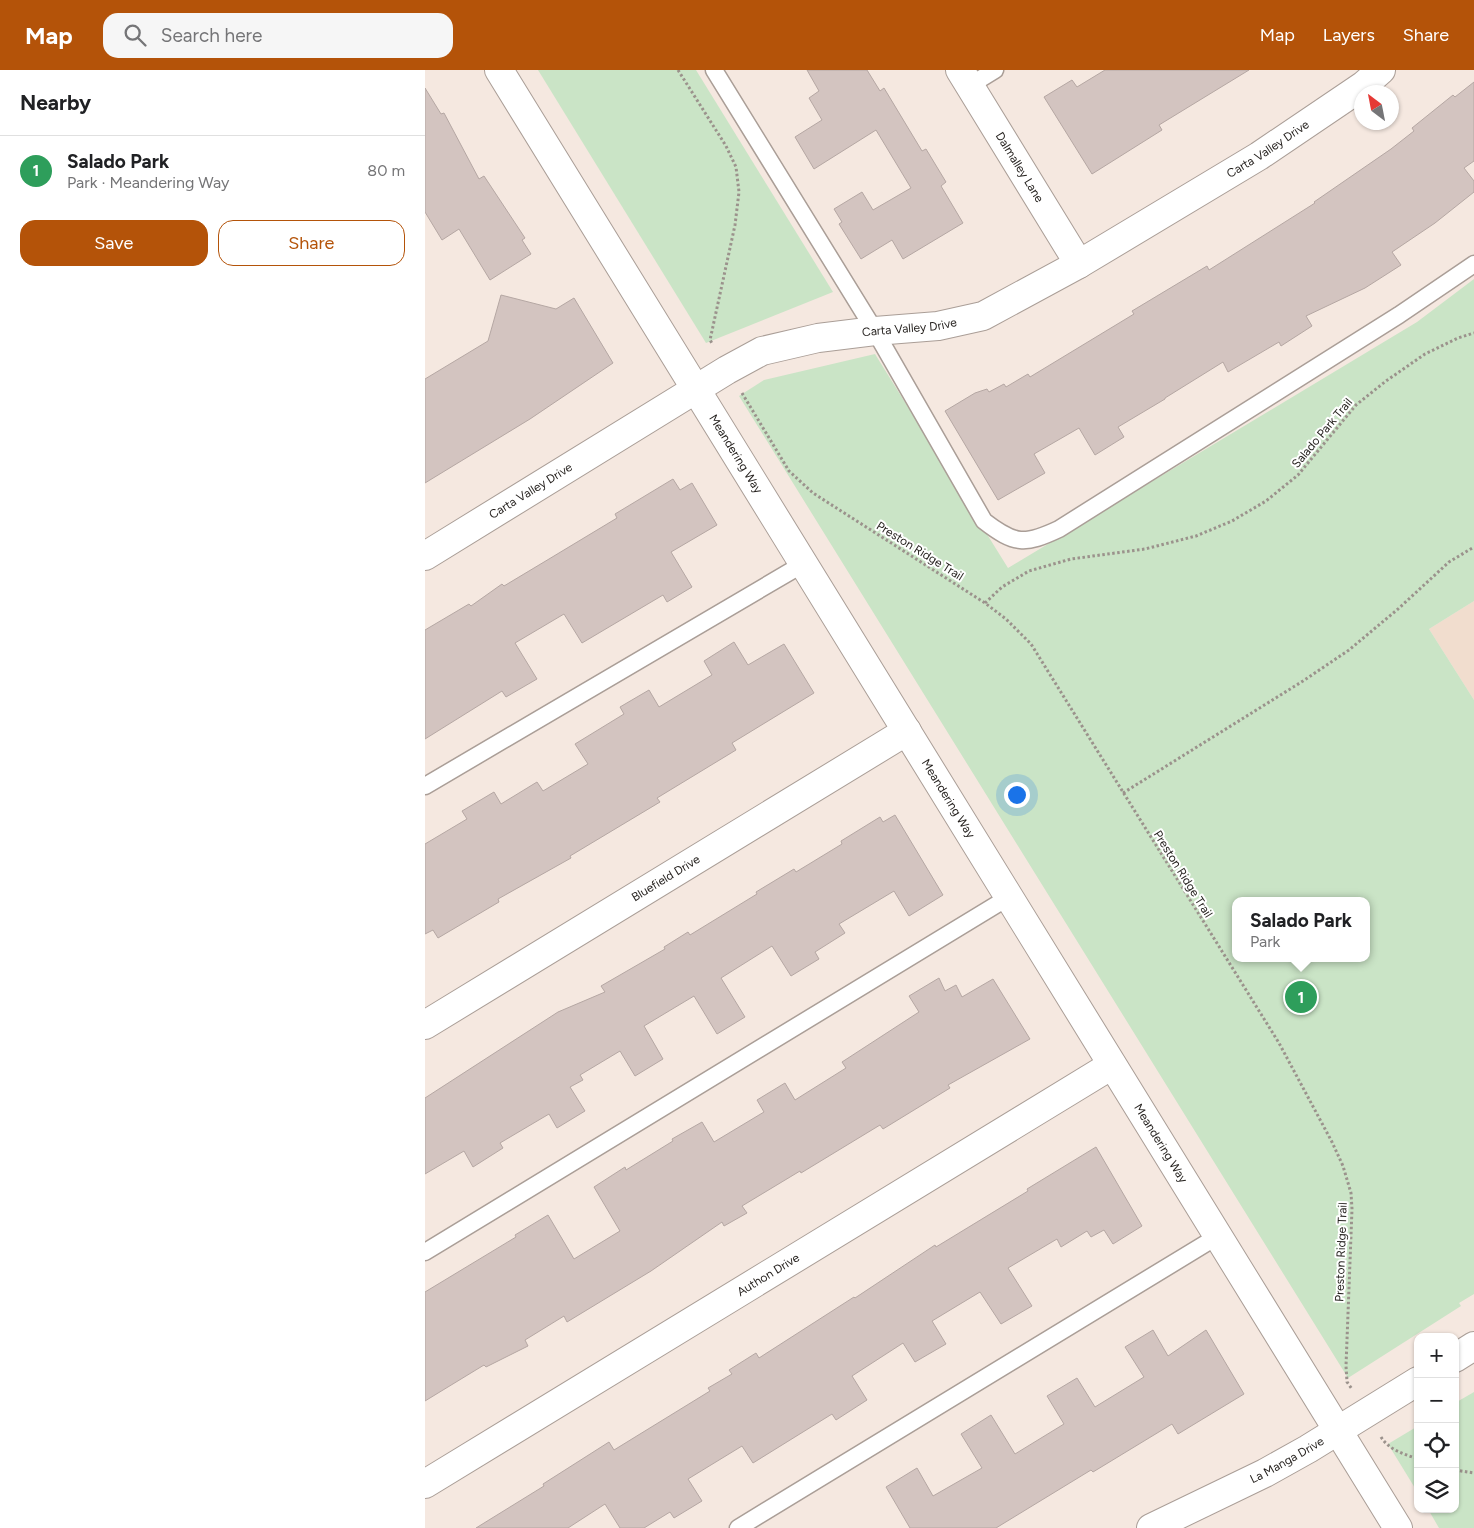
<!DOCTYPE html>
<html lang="en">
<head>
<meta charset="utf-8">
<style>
  :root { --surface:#fff; --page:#f6f6f6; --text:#202124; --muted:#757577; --line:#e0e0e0; --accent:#b45309 }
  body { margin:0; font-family:Figtree,sans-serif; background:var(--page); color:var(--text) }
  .controls { position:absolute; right:15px; bottom:15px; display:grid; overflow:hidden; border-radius:10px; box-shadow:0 1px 4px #0004 }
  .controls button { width:45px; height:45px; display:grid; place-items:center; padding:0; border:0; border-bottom:1px solid var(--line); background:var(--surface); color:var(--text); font:25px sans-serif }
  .compass { position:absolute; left:929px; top:15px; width:45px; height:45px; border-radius:50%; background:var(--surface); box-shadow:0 1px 4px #0004; rotate:328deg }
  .you { position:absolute; left:591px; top:724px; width:18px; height:18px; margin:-12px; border:4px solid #fff; border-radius:50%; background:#1a73e8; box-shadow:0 0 0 8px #1a73e833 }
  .badge { display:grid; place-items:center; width:32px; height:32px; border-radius:50%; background:var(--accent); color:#fff; font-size:16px; font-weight:700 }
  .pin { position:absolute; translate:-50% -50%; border:2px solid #fff; box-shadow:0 1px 5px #0006 }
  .popup { position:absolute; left:807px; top:827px; width:138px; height:65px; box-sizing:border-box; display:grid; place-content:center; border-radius:10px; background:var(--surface); filter:drop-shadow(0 1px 4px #0005); font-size:16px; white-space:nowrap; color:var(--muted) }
  .popup b { font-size:19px; color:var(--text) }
  .popup::after { content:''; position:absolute; left:50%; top:100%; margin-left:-10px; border:10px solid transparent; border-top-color:var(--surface) }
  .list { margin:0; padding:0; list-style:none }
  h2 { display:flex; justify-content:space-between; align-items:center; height:65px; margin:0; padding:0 20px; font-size:21px }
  h2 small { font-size:16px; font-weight:400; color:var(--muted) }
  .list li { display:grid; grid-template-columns:32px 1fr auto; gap:15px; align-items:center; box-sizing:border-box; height:70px; padding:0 20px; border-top:1px solid var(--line) }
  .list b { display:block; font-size:19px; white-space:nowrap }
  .list p { margin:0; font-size:16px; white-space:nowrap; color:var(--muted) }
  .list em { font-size:16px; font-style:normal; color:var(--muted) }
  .actions { display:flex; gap:10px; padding:15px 20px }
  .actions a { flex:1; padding:11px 0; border:1px solid var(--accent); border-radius:15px; text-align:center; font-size:18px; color:var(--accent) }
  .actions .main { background:var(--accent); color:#fff }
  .icon { flex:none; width:28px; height:28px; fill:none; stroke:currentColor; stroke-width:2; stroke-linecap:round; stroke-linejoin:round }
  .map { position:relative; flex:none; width:1049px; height:1458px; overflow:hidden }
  header { display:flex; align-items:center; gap:30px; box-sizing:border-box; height:70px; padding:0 25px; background:var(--accent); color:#fff }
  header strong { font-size:24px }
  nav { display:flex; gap:28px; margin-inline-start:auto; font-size:18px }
  .search { width:350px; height:45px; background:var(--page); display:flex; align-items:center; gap:12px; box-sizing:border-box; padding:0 18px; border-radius:15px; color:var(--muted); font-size:19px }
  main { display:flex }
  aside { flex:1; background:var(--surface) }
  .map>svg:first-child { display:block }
  .education { fill:#f1ddce }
  .green { fill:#cae4c6; fill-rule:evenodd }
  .building { fill:#d3c4c0; stroke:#b5a7a3 }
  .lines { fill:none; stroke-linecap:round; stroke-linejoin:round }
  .lane-casing { stroke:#aa9e97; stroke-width:19 }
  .street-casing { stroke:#aa9e97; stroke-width:30 }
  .secondary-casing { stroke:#aa9e97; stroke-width:30 }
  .path { stroke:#9b928c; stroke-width:3; stroke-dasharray:2.5 2.5; stroke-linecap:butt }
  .lane { stroke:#fff; stroke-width:16 }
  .street { stroke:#fff; stroke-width:28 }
  .secondary { stroke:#fff; stroke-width:28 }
  .labels { text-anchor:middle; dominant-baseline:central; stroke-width:4; stroke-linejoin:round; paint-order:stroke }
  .street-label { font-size:12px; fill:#221e1b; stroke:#fff }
</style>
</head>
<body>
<header>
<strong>Map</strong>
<div class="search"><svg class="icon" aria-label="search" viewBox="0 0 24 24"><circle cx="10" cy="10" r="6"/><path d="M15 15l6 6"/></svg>Search here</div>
<nav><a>Map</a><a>Layers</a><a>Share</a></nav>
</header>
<main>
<aside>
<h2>Nearby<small></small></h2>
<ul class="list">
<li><span class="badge" style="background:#2e9e5b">1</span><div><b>Salado Park</b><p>Park · Meandering Way</p></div><em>80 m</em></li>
</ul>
<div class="actions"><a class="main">Save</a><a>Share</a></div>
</aside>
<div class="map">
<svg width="1049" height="1458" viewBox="0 0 1049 1458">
  <rect width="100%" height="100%" fill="#f5e8e0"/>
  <path class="education" d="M 1049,531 L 1049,630 L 1004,559 Z"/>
  <g class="green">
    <path d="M 113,0 L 271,0 L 408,222 L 281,273 Z"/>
    <path d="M 1049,209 L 1049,531 L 1004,559 L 1049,630 L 1049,1224 L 1034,1233 L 1036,1236 L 923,1308 L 314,326 L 339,310 L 450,284 L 583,498 L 992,252 ZM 811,831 L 941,831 L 941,888 L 811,888 Z"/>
    <path d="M 1049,1322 L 1049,1458 L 1014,1458 L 1003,1439 L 1030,1439 L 1030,1333 Z"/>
    <path d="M 993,1356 L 993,1423 L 963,1374 Z"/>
  </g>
  <g class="building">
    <path d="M 382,0 L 442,0 L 455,21 L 459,18 L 497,81 L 501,79 L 521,112 L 516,116 L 538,153 L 478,189 L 467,170 L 436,189 L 414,154 L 417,152 L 409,139 L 437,122 L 448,140 L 486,118 L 451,60 L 389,99 L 370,67 L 397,50 L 384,28 L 394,21 Z"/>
    <path d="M 680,0 L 824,0 L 734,55 L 737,60 L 667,104 L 619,27 L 647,10 L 652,17 Z"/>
    <path d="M 1049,12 L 1049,91 L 1039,98 L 1049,111 L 1049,122 L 1010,153 L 967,182 L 976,195 L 940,218 L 881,246 L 887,256 L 856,276 L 854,272 L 803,302 L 798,292 L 740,328 L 740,329 L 693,357 L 699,367 L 670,385 L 654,358 L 609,384 L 620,403 L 573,430 L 520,341 L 550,323 L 562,319 L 564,322 L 579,314 L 581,317 L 603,304 L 605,307 L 709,244 L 707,241 L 782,196 L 784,200 L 890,133 L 889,132 L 966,79 L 989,61 L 987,58 L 1028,25 L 1030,27 Z"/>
    <path d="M 0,18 L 16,44 L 19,43 L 54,109 L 59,106 L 100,168 L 97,170 L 106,184 L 65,210 L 34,159 L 17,170 L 0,142 Z"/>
    <path d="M 76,225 L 131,239 L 149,228 L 188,293 L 105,349 L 0,413 L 0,309 L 63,271 Z"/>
    <path d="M 248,409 L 255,420 L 267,413 L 292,455 L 246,482 L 267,517 L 242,532 L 238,525 L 157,573 L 139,544 L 90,573 L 112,609 L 81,627 L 77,621 L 0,669 L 0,560 L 44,534 L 46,536 L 77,514 L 79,516 L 124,489 L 192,448 L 190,444 Z"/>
    <path d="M 309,572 L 323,595 L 359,574 L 389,623 L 307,673 L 311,680 L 232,728 L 235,732 L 145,786 L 146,788 L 73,829 L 74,832 L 13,868 L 8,860 L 0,864 L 0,774 L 42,749 L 37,741 L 69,722 L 76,734 L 112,712 L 118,721 L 163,694 L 150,674 L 199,644 L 195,637 L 224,620 L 234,637 L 287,605 L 279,591 Z"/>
    <path d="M 470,745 L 518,825 L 484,846 L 469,821 L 414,854 L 420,863 L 390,882 L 394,889 L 366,906 L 347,876 L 296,908 L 320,947 L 292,964 L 269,926 L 219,956 L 238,989 L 210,1006 L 195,981 L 155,1005 L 158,1010 L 145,1017 L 160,1041 L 132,1058 L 124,1044 L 75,1073 L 78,1078 L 48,1097 L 39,1081 L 0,1104 L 0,1028 L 133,942 L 180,922 L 176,916 L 240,879 L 239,877 L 263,862 L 265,865 L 332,824 L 331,822 L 369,799 L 371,802 L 417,774 L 416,771 L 455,747 L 458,752 Z"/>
    <path d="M 514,908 L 520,921 L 531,915 L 537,927 L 568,909 L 605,969 L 523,1015 L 525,1018 L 458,1059 L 455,1055 L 376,1103 L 375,1101 L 317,1136 L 322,1143 L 299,1156 L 297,1152 L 226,1201 L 142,1252 L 139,1246 L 100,1270 L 103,1276 L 61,1297 L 59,1295 L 0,1331 L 0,1222 L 91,1167 L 90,1165 L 123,1145 L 149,1189 L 195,1161 L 169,1117 L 200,1097 L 201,1100 L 248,1071 L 247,1069 L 277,1052 L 289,1072 L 339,1042 L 332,1030 L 360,1013 L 370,1030 L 421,998 L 417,992 L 494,942 L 484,926 Z"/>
    <path d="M 671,1077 L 717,1156 L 688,1174 L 679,1160 L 666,1167 L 662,1161 L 636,1177 L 632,1169 L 583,1198 L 607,1236 L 576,1254 L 555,1222 L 507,1251 L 521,1274 L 490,1292 L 478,1273 L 427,1306 L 442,1330 L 411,1350 L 407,1344 L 328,1393 L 317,1376 L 263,1409 L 277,1431 L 249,1448 L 245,1442 L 219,1458 L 195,1458 L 180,1434 L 143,1458 L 51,1458 L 119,1416 L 118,1414 L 184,1372 L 189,1380 L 285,1321 L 283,1318 L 307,1304 L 304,1300 L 331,1283 L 334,1288 L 429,1227 L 430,1228 L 510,1175 L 511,1177 L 603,1121 L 602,1119 Z"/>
    <path d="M 728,1260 L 743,1286 L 781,1260 L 819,1324 L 753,1364 L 747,1354 L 668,1402 L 666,1400 L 571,1458 L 485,1458 L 461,1417 L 492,1398 L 508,1426 L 557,1398 L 536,1364 L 566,1345 L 590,1384 L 639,1354 L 622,1326 L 652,1308 L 670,1337 L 719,1307 L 700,1277 Z"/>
  </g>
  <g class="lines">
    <defs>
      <g id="lane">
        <path d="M 289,0 L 450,261 L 559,451 C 590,475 600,475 634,459 L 974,245 L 1049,194"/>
        <path d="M 544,16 L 570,0"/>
        <path d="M 0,716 L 378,494"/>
        <path d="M 0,1182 L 584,827"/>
        <path d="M 313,1458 L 793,1166"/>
      </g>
      <g id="street">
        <path id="s1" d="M 535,0 L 654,194"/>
        <path id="s2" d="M 0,486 L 302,300 L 337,281 L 393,268 L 450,261 L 513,256 L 558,246 L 654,194 L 834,86 L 939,15 L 956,0"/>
        <path id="s3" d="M 0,955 L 482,661"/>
        <path id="s4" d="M 0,1414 L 687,995"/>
      </g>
      <g id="secondary">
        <path id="s5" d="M 74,0 L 973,1458"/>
        <path d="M 1030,1288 L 1049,1276"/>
        <path id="s6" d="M 726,1458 L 840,1403 L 883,1379 L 993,1311"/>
      </g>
    </defs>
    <use href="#lane" class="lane-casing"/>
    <use href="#street" class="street-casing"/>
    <use href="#secondary" class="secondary-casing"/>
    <g class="path">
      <path d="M 253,0 L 301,76 L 311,97 L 314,122 L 310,155 L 285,270 L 288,275"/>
      <path d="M 317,323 L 364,401 L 388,423 L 560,533 L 581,549 L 606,574 L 854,973 L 907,1072 L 918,1096 L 926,1123 L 927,1139 L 921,1296 L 922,1312 L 927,1319"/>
      <path d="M 560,533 L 577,517 L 604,501 L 646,489 L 720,479 L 771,466 L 807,451 L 841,431 L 873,405 L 931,335 L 961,311 L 1000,284 L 1033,268 L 1049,263"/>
      <path d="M 698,723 L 878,611 L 924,580 L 973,539 L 1024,492 L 1049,477"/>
      <path d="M 956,1367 C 964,1380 979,1384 993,1389"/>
      <path d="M 1030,1400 L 1049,1403"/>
    </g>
    <use href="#lane" class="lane"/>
    <use href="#street" class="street"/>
    <use href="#secondary" class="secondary"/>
  </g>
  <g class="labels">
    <g class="street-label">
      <text stroke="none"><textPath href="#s2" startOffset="949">Carta Valley Drive</textPath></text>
      <text stroke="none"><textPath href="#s1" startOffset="114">Dalmalley Lane</textPath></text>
      <text stroke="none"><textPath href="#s2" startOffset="544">Carta Valley Drive</textPath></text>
      <text transform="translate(897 363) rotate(-50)">Salado Park Trail</text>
      <text stroke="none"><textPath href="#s5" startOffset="451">Meandering Way</textPath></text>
      <text stroke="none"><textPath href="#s2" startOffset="124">Carta Valley Drive</textPath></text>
      <text transform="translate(495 481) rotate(32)">Preston Ridge Trail</text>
      <text stroke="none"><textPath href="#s5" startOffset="856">Meandering Way</textPath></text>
      <text transform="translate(758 804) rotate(58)">Preston Ridge Trail</text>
      <text stroke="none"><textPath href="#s3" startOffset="282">Bluefield Drive</textPath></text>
      <text stroke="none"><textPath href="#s5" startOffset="1261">Meandering Way</textPath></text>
      <text transform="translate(916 1182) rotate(-88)">Preston Ridge Trail</text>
      <text stroke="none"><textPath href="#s4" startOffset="402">Authon Drive</textPath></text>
      <text stroke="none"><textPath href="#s6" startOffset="152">La Manga Drive</textPath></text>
    </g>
  </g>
</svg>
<div class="controls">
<button>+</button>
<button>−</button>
<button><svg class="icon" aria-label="locate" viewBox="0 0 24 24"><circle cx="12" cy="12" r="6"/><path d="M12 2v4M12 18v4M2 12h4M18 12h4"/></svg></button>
<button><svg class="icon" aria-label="layers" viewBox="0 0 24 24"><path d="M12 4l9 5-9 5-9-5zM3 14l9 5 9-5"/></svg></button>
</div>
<svg class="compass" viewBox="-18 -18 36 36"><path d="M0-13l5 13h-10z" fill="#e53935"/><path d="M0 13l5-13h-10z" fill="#757577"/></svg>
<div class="you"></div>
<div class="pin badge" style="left:876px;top:927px;background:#2e9e5b">1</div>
<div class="popup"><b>Salado Park</b>Park</div>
</div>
</main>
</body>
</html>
